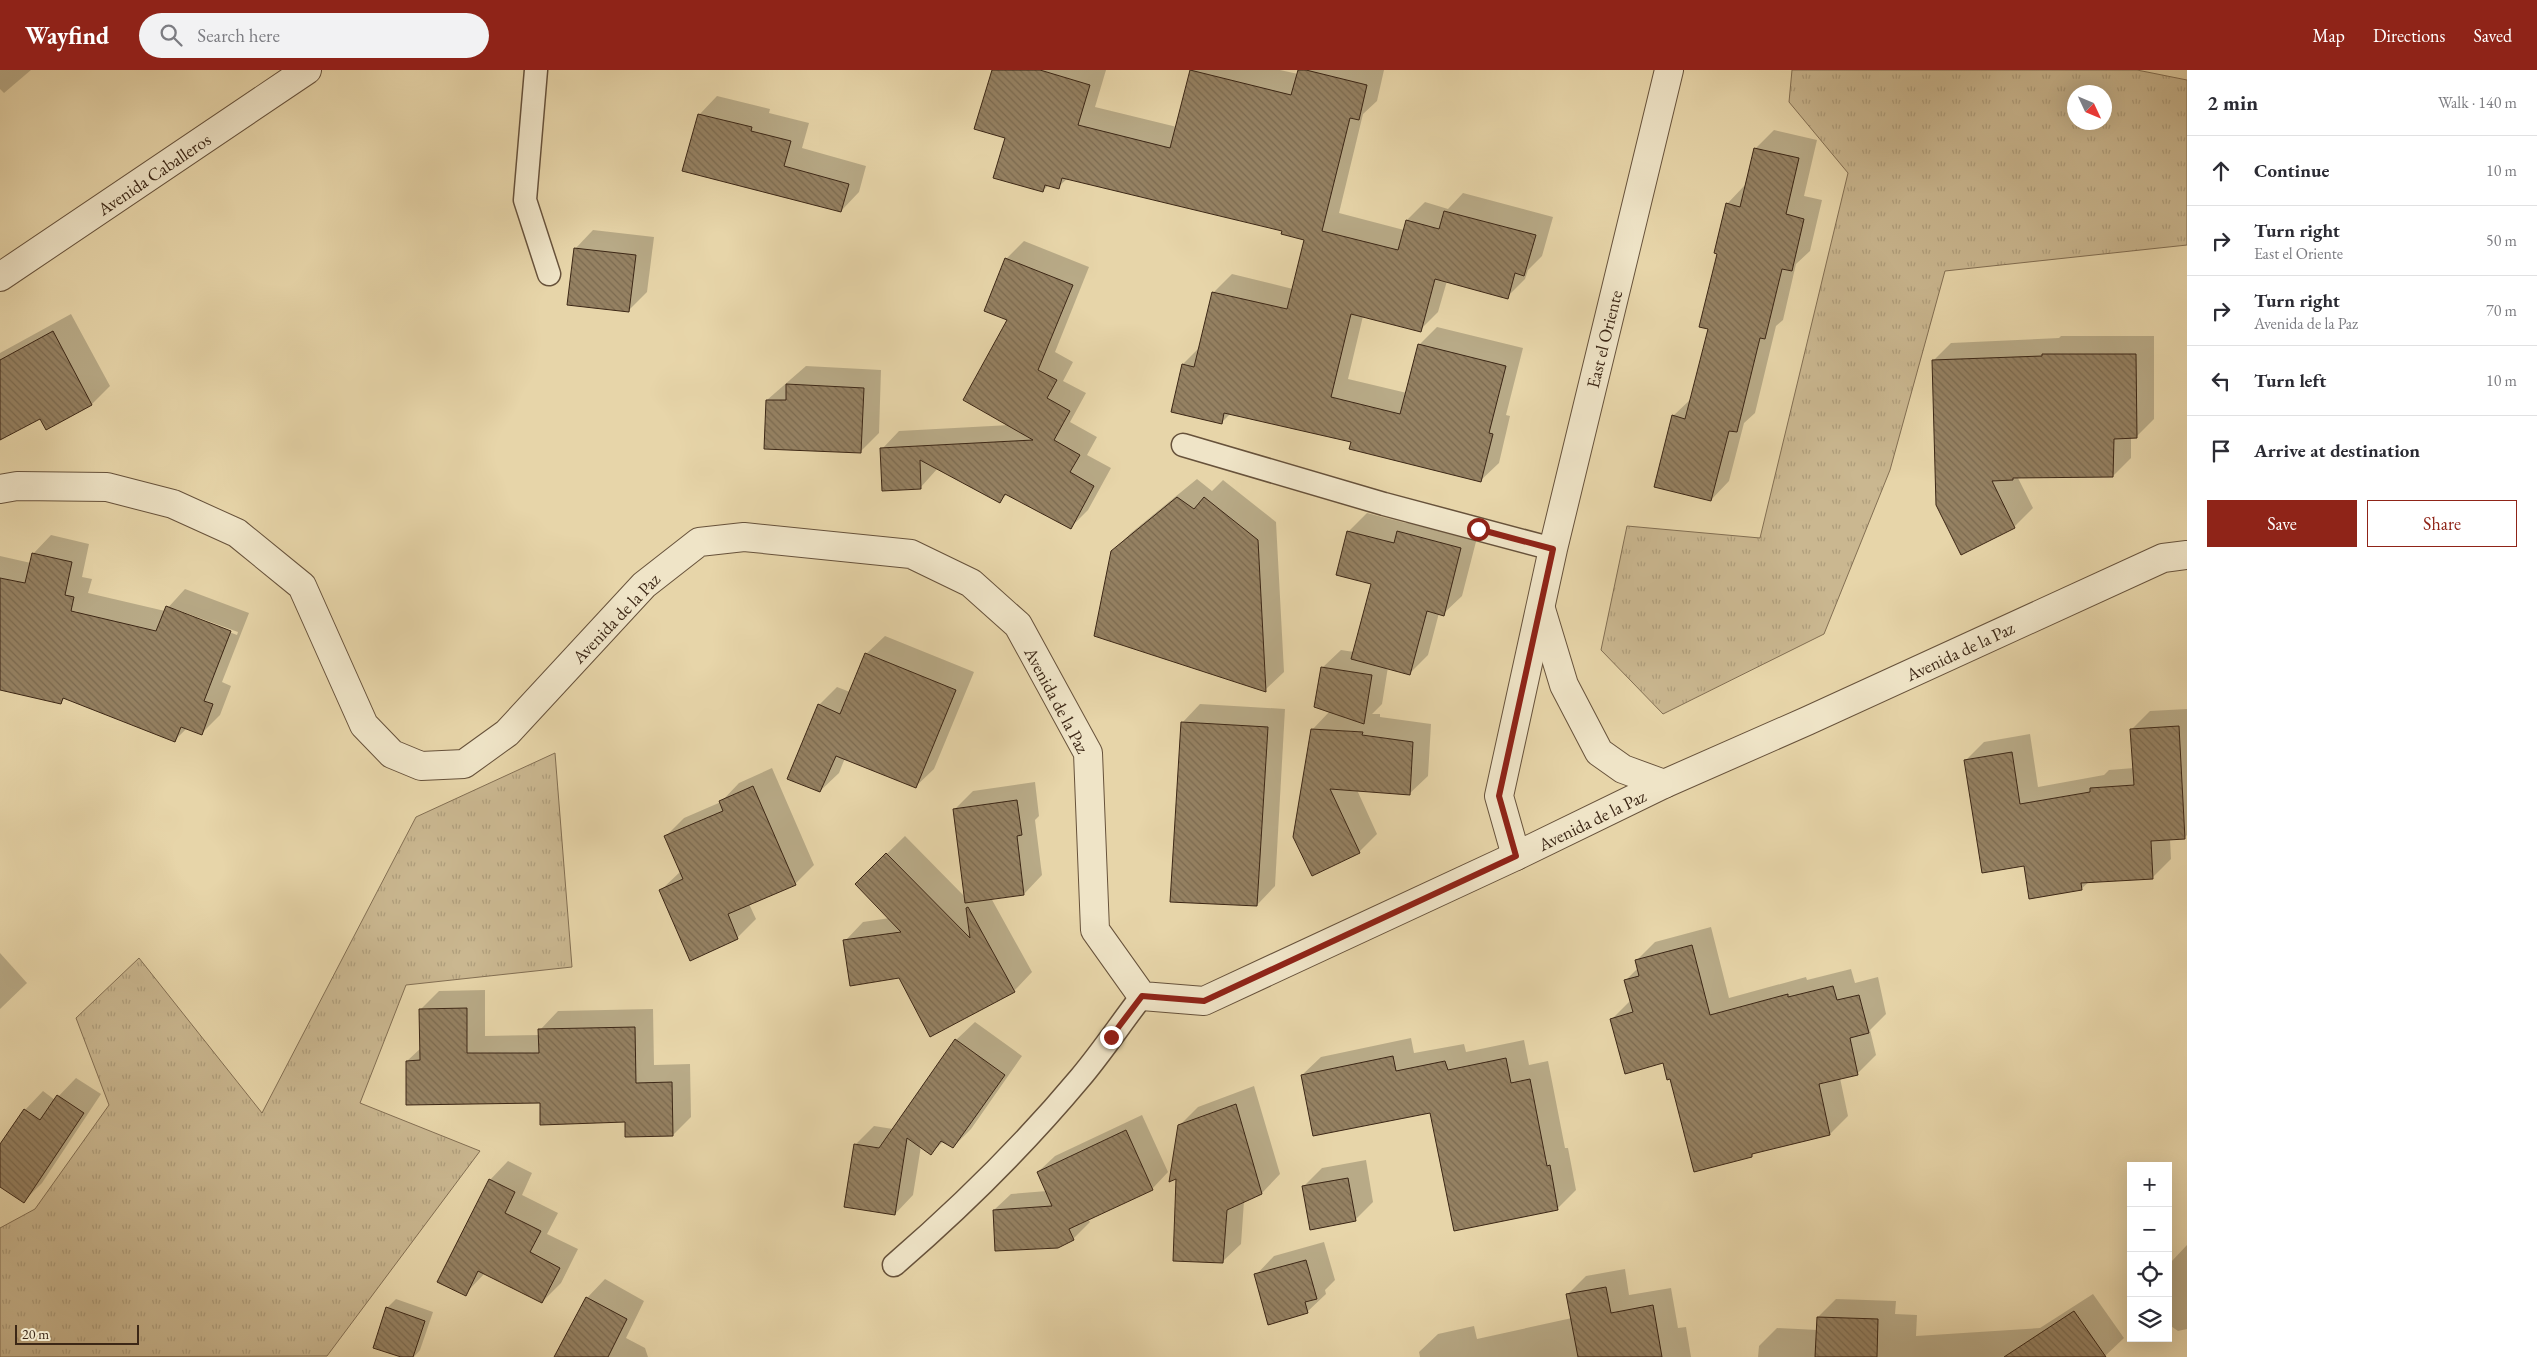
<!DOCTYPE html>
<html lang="en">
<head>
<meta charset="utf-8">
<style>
  :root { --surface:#fff; --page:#f2f2f3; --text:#2b2b33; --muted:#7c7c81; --line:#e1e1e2; --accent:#8f2418 }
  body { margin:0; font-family:"EB Garamond",serif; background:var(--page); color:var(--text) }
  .controls { position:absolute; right:15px; bottom:15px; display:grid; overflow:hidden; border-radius:0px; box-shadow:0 5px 20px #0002 }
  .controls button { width:45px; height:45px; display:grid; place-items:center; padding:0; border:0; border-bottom:1px solid var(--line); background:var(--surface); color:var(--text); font:25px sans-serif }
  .compass { position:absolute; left:2067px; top:15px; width:45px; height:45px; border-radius:50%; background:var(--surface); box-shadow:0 5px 20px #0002; rotate:134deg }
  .scale { position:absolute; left:15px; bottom:12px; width:124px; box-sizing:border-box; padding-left:5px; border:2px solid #3c2716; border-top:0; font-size:14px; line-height:18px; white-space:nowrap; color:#3c2716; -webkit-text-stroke:4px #efe4c7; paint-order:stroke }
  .stop { position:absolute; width:15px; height:15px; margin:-11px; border:4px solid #8f2418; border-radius:50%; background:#fff }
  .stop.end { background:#8f2418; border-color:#fff; box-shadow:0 1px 5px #0008 }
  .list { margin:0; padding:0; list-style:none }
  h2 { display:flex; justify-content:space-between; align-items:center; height:65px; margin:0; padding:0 20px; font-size:21px }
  h2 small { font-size:16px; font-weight:400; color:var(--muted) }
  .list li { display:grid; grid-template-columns:32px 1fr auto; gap:15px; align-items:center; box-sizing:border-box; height:70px; padding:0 20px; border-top:1px solid var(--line) }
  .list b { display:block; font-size:19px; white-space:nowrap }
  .list p { margin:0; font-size:16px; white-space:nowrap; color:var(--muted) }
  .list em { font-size:16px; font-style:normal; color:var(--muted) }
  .actions { display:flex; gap:10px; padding:15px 20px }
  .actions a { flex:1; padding:11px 0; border:1px solid var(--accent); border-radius:0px; text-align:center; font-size:18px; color:var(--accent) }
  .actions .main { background:var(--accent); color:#fff }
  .icon { flex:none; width:28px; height:28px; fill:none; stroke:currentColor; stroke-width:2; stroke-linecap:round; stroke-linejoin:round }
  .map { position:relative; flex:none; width:2187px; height:1287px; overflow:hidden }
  header { display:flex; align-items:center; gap:30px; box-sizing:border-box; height:70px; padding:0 25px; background:var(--accent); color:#fff }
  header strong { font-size:24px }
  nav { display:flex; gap:28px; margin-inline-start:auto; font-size:18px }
  .search { width:350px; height:45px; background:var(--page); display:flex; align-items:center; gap:12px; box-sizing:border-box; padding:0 18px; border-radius:28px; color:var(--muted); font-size:19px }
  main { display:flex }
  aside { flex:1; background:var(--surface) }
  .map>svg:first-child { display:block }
  .grass { fill:url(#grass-tufts); stroke:#836f53; fill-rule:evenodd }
  .shadow { fill:#0003; fill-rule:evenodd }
  .building { fill:url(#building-back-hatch); stroke:#3c2716 }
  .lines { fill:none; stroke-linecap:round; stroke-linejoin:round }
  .service-casing { stroke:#67523b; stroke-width:25 }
  .minor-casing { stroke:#67523b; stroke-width:30 }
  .tertiary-casing { stroke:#67523b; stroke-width:30 }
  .service { stroke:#efe4c7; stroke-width:22 }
  .minor { stroke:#efe4c7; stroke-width:28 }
  .tertiary { stroke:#efe4c7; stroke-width:28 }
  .route { stroke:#8f2418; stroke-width:6 }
  .labels { text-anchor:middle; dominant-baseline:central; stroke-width:4; stroke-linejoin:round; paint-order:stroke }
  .street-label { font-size:18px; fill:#3c2716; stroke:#efe4c7 }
</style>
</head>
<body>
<header>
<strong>Wayfind</strong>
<div class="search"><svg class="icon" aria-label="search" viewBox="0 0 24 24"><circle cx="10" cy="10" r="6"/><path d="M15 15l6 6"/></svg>Search here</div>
<nav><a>Map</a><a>Directions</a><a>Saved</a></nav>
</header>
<main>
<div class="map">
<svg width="2187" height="1287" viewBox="0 0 2187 1287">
  <defs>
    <pattern id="grass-tufts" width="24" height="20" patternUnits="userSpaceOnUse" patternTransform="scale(1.25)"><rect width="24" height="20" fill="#cab790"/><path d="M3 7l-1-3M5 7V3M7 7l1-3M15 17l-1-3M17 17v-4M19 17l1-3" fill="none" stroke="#ae9d7b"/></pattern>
    <pattern id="building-back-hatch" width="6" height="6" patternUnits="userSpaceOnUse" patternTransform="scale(1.25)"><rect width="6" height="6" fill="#958162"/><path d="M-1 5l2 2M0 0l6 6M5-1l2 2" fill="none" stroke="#7b6a50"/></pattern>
  </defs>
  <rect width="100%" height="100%" fill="#e7d5a9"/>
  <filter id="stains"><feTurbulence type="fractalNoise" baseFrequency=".004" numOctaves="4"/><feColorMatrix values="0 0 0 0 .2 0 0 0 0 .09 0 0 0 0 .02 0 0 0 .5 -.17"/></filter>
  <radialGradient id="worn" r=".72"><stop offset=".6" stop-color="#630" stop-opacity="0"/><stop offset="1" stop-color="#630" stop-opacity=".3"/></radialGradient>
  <g class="grass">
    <path d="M 1792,0 L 2137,0 L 2187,10 L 2187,175 L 1945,201 L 1890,400 L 1824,564 L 1663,644 L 1601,580 L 1627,456 L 1760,468 L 1848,103 L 1789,32 ZM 2074,22 L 2104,22 L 2104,52 L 2074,52 Z"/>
    <path d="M 555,683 L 572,897 L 406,915 L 360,1033 L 480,1081 L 327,1286 L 0,1287 L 0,1158 L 35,1139 L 109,1035 L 76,948 L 139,888 L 262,1043 L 416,747 Z"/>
  </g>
  <g class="shadow">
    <path d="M 0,0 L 31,0 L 4,23 L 0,19 Z"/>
    <path d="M 993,0 L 1106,0 L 1095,37 L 1177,57 L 1191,0 L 1280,0 L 1298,4 L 1299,0 L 1384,0 L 1377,31 L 1363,44 L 1339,143 L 1404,160 L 1407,150 L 1425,132 L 1448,139 L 1463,123 L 1553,147 L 1542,186 L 1528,200 L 1525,209 L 1507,227 L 1447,211 L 1438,242 L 1420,260 L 1363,246 L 1348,309 L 1407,323 L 1419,275 L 1437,257 L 1523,278 L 1506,345 L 1510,346 L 1499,393 L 1480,411 L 1352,371 L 1231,343 L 1221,353 L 1183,294 L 1200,277 L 1214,222 L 1232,204 L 1293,219 L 1306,169 L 1283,160 L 1068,108 L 1058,117 L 1049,115 L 1042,121 L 1007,67 Z"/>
    <path d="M 717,26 L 770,39 L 769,43 L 809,53 L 802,78 L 866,96 L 859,122 L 841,141 L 699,45 Z"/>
    <path d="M 1774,60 L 1817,70 L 1804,126 L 1822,130 L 1810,181 L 1796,194 L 1783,250 L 1776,256 L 1755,343 L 1744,353 L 1729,411 L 1711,430 L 1673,346 L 1692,328 L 1709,258 L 1718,183 L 1727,134 L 1745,115 L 1755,79 Z"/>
    <path d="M 593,160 L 654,167 L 647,222 L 629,240 L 575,179 Z"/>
    <path d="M 1024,171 L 1089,197 L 1055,282 L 1073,292 L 1063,311 L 1086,323 L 1070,352 L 1097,367 L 1087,385 L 1111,398 L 1088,440 L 1070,458 L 1007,424 L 1000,431 L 938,398 L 920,418 L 882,379 L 899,361 L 1010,355 L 1009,249 L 986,240 L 1006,189 Z"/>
    <path d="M 71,244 L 110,316 L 92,334 L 41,347 L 0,369 L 0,283 Z"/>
    <path d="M 2061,266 L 2154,266 L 2154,349 L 2136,367 L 2131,367 L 2131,388 L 2113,406 L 2017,406 L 2033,438 L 2014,457 L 1933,291 L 1951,273 L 2059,268 Z"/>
    <path d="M 806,296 L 881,300 L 879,363 L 860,382 L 767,330 Z"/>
    <path d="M 1197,409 L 1212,421 L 1223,410 L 1276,452 L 1284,602 L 1265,620 L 1112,482 L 1131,463 Z"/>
    <path d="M 1367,443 L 1406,453 L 1416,443 L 1479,460 L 1462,526 L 1443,544 L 1439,543 L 1428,585 L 1410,603 L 1388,597 L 1382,634 L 1372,644 L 1380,644 L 1380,647 L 1431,654 L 1428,706 L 1409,724 L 1357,720 L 1377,764 L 1359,782 L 1312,805 L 1312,660 L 1330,641 L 1322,598 L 1341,580 L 1354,582 L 1373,513 L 1338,504 L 1349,461 Z"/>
    <path d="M 51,465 L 89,474 L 82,507 L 92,509 L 88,523 L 165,541 L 185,519 L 249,543 L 222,612 L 231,616 L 220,645 L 202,663 L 187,658 L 175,670 L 65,628 L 61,632 L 0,619 L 0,486 L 31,493 L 33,484 ZM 175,539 L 238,562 L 237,565 L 175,541 Z"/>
    <path d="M 885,566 L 974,602 L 934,699 L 915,717 L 845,688 L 839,703 L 820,721 L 819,635 L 837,617 L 850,622 L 866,584 Z"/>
    <path d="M 1200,634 L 1285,639 L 1275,816 L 1257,835 L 1182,653 Z"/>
    <path d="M 2187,639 L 2187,765 L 2184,768 L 2170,769 L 2171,789 L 2153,807 L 2090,811 L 2081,819 L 2025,794 L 1966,690 L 1984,672 L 2030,664 L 2038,717 L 2104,705 L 2109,700 L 2134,698 L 2131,660 L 2150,641 Z"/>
    <path d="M 772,698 L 814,795 L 795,814 L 749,834 L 756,849 L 737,868 L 661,820 L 681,801 L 666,766 L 684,748 L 721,732 L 739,713 Z"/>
    <path d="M 1035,712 L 1039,746 L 1035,750 L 1042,805 L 1024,824 L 991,828 L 1032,902 L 1014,921 L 899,907 L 845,871 L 863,852 L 890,848 L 856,814 L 905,766 L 966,828 L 955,739 L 973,721 Z"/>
    <path d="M 1711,857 L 1729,928 L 1806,907 L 1807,910 L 1851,899 L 1855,913 L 1878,907 L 1886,944 L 1870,960 L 1876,985 L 1857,1004 L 1840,1008 L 1848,1046 L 1830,1064 L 1756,1082 L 1752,1085 L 1671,1007 L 1663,992 L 1612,949 L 1631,930 L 1626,910 L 1638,898 L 1637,890 L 1655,872 Z"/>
    <path d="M 0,883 L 27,913 L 0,939 Z"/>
    <path d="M 485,920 L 485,966 L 540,965 L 540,960 L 558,941 L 653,939 L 654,995 L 690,994 L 691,1047 L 673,1065 L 626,1051 L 541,1032 L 407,991 L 421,978 L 421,939 L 439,921 Z"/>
    <path d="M 975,952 L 1022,986 L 971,1059 L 953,1077 L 944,1071 L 931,1083 L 921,1076 L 913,1125 L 895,1144 L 855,1075 L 874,1056 L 893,1059 L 956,970 Z"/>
    <path d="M 1411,968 L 1414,983 L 1464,974 L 1466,982 L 1524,970 L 1529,995 L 1548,991 L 1565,1078 L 1568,1078 L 1576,1120 L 1558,1138 L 1455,1159 L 1431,1041 L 1302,1005 L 1321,987 Z"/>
    <path d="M 76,1008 L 101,1024 L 42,1113 L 24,1131 L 0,1115 L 0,1077 L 25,1040 L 43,1021 L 55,1030 Z"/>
    <path d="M 1254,1016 L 1280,1104 L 1262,1123 L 1244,1131 L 1241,1174 L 1222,1192 L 1179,1056 L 1198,1037 Z"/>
    <path d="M 1142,1045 L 1168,1102 L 1152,1119 L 1088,1149 L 1090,1152 L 1074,1168 L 1057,1177 L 994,1140 L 1011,1124 L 1047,1121 L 1038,1102 L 1055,1086 Z"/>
    <path d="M 1366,1090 L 1373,1132 L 1355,1150 L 1304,1116 L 1322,1098 Z"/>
    <path d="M 508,1091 L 532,1103 L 522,1125 L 558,1143 L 547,1164 L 578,1179 L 561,1213 L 542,1232 L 485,1203 L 465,1224 L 490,1110 Z"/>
    <path d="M 1324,1172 L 1335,1210 L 1325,1220 L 1326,1224 L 1307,1242 L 1256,1205 L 1274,1186 Z"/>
    <path d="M 2187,1175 L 2187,1259 L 2178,1261 L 2168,1254 L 2168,1204 L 2171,1192 Z"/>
    <path d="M 1625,1199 L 1629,1225 L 1671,1218 L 1678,1258 L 1686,1257 L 1691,1287 L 1420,1287 L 1419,1282 L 1438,1264 L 1474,1256 L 1477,1269 L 1572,1248 L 1568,1224 L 1586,1206 Z"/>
    <path d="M 605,1209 L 644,1231 L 626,1268 L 645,1278 L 648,1287 L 556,1287 L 587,1228 Z"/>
    <path d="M 2093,1224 L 2124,1268 L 2104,1287 L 1758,1287 L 1759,1276 L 1777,1258 L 1818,1260 L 1818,1247 L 1836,1229 L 1896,1231 L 1895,1244 L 1917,1245 L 1916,1266 L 2040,1258 Z"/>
    <path d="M 396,1229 L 433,1242 L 420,1280 L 414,1287 L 405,1287 L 387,1238 Z"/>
  </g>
  <g class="building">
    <path d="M 992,0 L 1040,0 L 1090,15 L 1078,55 L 1170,78 L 1190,0 L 1291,25 L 1298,0 L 1306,0 L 1367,15 L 1359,50 L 1350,48 L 1322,161 L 1398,180 L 1406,150 L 1439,159 L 1444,141 L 1536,165 L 1524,206 L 1515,203 L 1508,229 L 1435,209 L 1421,262 L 1351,244 L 1331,327 L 1400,344 L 1418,274 L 1506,296 L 1489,363 L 1493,364 L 1481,412 L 1349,379 L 1351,372 L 1224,343 L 1222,354 L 1171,342 L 1182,294 L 1194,297 L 1212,222 L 1287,239 L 1304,170 L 1281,164 L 1282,161 L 1062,108 L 1059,119 L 1045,115 L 1043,122 L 993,108 L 1005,68 L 974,59 Z"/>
    <path d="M 698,44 L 752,57 L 751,61 L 791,71 L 784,96 L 849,114 L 841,142 L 682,101 Z"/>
    <path d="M 1754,78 L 1799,88 L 1786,144 L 1804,149 L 1792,201 L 1782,199 L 1765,269 L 1760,268 L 1737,362 L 1729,361 L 1711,431 L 1654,417 L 1672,345 L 1685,349 L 1708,259 L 1699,257 L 1717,184 L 1714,183 L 1726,133 L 1740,137 Z"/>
    <path d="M 574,178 L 636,185 L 629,242 L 567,235 Z"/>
    <path d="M 1005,188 L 1073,215 L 1038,300 L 1057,310 L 1047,328 L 1070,341 L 1054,370 L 1080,385 L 1070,402 L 1094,416 L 1071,459 L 1005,424 L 1000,433 L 920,390 L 921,419 L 882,421 L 880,378 L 1033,370 L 963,330 L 1007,250 L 984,241 Z"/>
    <path d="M 53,261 L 92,335 L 46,360 L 40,349 L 0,370 L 0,290 Z"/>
    <path d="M 2042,284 L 2136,284 L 2137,368 L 2114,369 L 2113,407 L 2013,408 L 2013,410 L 1992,411 L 2015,458 L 1961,485 L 1936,435 L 1932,290 L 2042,286 Z"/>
    <path d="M 786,314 L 864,318 L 861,383 L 764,379 L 766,330 L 786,330 Z"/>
    <path d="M 1177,427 L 1194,439 L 1204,427 L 1258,470 L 1266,622 L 1094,566 L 1111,481 Z"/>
    <path d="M 1347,461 L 1394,473 L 1397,461 L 1461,478 L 1444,546 L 1427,541 L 1410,605 L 1351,589 L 1371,514 L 1336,505 Z"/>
    <path d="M 32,483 L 72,492 L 65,525 L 74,527 L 71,541 L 156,561 L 166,536 L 231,561 L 204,631 L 213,634 L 202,665 L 181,657 L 175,672 L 63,628 L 61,634 L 0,620 L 0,508 L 25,513 Z"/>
    <path d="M 865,583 L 956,620 L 916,718 L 836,686 L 820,722 L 787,709 L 818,634 L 840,644 Z"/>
    <path d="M 1321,597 L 1372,605 L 1364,654 L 1314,637 Z"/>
    <path d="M 1181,652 L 1268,657 L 1257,836 L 1170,832 Z"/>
    <path d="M 2179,656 L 2185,769 L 2151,771 L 2153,809 L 2081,813 L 2082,820 L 2029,829 L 2024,796 L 1982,803 L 1964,690 L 2012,682 L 2020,734 L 2090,722 L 2090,718 L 2134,715 L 2130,659 Z"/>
    <path d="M 1311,659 L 1363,662 L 1362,665 L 1413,672 L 1410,725 L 1330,719 L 1360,783 L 1312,806 L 1293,767 Z"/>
    <path d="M 753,716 L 796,815 L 728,844 L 738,869 L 690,891 L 659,820 L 683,809 L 664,766 L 723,741 L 719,731 Z"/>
    <path d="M 1017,730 L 1022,765 L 1017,766 L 1024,825 L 965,833 L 953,739 Z"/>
    <path d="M 886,783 L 970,868 L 966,838 L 968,837 L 1015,922 L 930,967 L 899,908 L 850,916 L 843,870 L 901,862 L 855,814 Z"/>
    <path d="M 1692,875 L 1710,945 L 1788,924 L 1788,927 L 1833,916 L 1837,930 L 1859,925 L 1869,963 L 1850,968 L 1858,1005 L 1819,1014 L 1830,1065 L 1752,1084 L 1752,1087 L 1694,1102 L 1670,1009 L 1667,1010 L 1663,993 L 1625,1004 L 1610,949 L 1633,942 L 1624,910 L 1639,906 L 1635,890 Z"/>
    <path d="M 467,938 L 467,983 L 539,983 L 538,959 L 635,957 L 636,1013 L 672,1012 L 673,1066 L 625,1067 L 625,1052 L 540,1055 L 540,1033 L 406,1035 L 406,991 L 420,990 L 419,939 Z"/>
    <path d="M 955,969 L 1005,1005 L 953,1078 L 941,1071 L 931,1085 L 907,1068 L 895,1145 L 844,1137 L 854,1074 L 879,1078 Z"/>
    <path d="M 1393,986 L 1396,1001 L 1445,991 L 1448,1000 L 1506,988 L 1511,1013 L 1530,1009 L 1547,1096 L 1550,1095 L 1558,1140 L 1454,1161 L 1430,1043 L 1313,1066 L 1301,1005 Z"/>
    <path d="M 57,1025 L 84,1043 L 24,1133 L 0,1117 L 0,1074 L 24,1039 L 40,1050 Z"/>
    <path d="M 1236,1034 L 1262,1124 L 1227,1140 L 1223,1193 L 1173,1191 L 1176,1109 L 1169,1112 L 1178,1055 Z"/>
    <path d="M 1126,1060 L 1153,1120 L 1069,1159 L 1074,1170 L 1058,1178 L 995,1181 L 993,1140 L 1052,1136 L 1037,1102 Z"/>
    <path d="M 1348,1108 L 1356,1151 L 1310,1160 L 1302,1116 Z"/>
    <path d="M 489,1109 L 515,1122 L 505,1143 L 541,1161 L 530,1182 L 560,1198 L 542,1233 L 478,1201 L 466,1226 L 437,1212 Z"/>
    <path d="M 1306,1190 L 1317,1229 L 1305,1232 L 1308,1243 L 1268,1255 L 1254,1204 Z"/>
    <path d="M 1606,1217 L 1611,1243 L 1653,1235 L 1662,1287 L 1578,1287 L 1566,1224 Z"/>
    <path d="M 586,1227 L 627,1249 L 608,1287 L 554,1287 Z"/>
    <path d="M 386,1237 L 425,1251 L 413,1287 L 401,1287 L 373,1278 Z"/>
    <path d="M 2074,1241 L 2106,1287 L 2004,1287 Z"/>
    <path d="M 1817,1247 L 1878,1249 L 1877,1287 L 1815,1287 Z"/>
  </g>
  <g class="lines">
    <defs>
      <g id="service">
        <path d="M 536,0 L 525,130 L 549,204"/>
        <path d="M 1183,375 L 1384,434 L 1553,479"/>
        <path d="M 894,1195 C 960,1138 1024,1075 1080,1008 C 1102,982 1121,953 1142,926"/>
      </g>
      <path id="minor" d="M 0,419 L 17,416 L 107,417 L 173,434 L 237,463 L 302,516 L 364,655 L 392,684 L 421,696 L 464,694 L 507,663 L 644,515 L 699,472 L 744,467 L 911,484 L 971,513 L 1018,555 L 1088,683 L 1095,860 L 1142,926 L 1204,931 L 1516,786"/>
      <g id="tertiary">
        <path d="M 1669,0 L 1553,479 L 1499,726 L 1516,786 L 1664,714 L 1807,651 L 2163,488 L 2187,485"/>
        <path d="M 0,207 L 307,0"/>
        <path d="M 1541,539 L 1564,615 L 1599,682 L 1623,699 L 1664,714"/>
      </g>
    </defs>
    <use href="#service" class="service-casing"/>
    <use href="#minor" class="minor-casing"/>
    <use href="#tertiary" class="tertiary-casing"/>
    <use href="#service" class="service"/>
    <use href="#minor" class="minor"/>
    <use href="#tertiary" class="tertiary"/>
  </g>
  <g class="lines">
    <path class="route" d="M 1111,967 L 1142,926 L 1204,931 L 1516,786 L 1499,726 L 1553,479 L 1478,459"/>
  </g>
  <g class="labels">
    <g class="street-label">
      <text transform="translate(154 104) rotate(-34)">Avenida Caballeros</text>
      <text transform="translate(1604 269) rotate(-76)">East el Oriente</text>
      <text transform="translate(616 548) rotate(-46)">Avenida de la Paz</text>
      <text transform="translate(1960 581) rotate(-25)">Avenida de la Paz</text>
      <text transform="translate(1057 630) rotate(62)">Avenida de la Paz</text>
      <text transform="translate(1592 750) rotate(-26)">Avenida de la Paz</text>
    </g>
  </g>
  <rect width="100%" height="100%" filter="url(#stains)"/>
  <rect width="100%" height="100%" fill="url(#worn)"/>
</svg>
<div class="controls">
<button>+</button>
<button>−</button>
<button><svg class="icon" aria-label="locate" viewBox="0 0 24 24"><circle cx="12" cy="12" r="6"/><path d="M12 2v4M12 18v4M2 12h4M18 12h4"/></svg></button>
<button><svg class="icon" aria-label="layers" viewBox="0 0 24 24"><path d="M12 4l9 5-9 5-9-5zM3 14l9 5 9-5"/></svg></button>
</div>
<svg class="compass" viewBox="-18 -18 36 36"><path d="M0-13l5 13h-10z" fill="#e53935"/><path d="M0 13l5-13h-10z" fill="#7c7c81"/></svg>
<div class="scale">20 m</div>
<div class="stop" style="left:1478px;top:459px"></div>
<div class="stop end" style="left:1111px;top:967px"></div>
</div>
<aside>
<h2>2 min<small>Walk · 140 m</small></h2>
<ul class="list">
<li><svg class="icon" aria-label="ahead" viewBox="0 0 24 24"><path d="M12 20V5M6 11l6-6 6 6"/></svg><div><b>Continue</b></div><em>10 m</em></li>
<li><svg class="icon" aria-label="right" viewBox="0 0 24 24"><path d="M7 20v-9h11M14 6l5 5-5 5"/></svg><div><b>Turn right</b><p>East el Oriente</p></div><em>50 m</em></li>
<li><svg class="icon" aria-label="right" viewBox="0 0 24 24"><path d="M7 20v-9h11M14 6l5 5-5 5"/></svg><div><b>Turn right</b><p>Avenida de la Paz</p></div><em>70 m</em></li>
<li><svg class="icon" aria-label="left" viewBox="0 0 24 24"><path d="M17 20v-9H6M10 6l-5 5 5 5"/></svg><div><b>Turn left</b></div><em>10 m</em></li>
<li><svg class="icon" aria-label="arrive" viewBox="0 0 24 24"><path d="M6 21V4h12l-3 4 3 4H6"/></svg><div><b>Arrive at destination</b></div></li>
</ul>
<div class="actions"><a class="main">Save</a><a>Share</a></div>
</aside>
</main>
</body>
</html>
